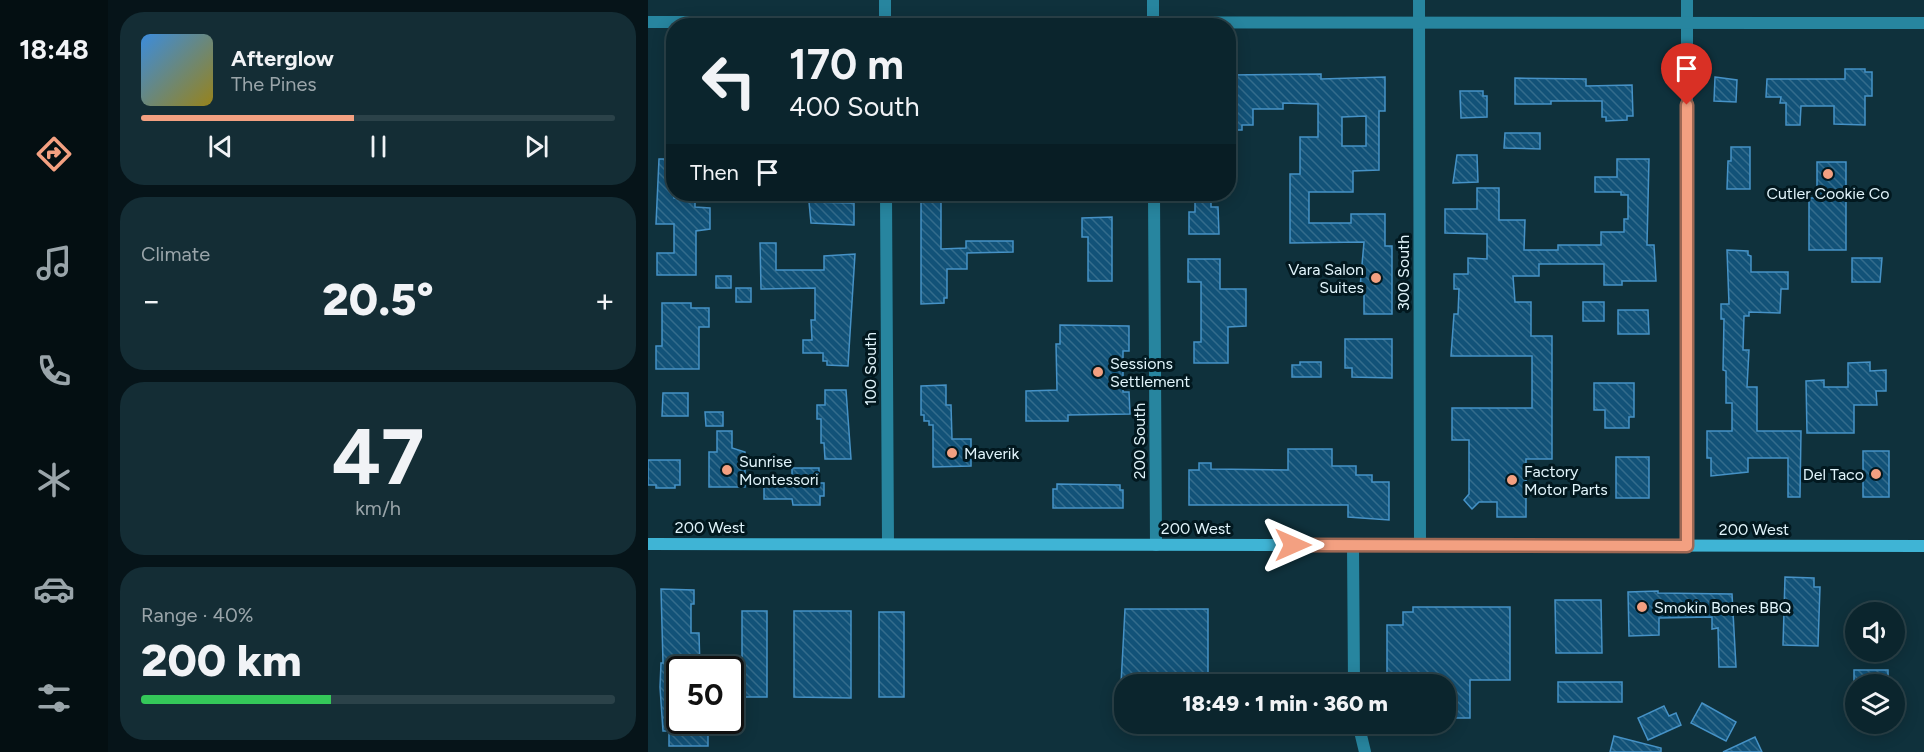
<!DOCTYPE html>
<html lang="en">
<head>
<meta charset="utf-8">
<style>
	body { margin:0; font-family:Figtree,sans-serif; background:#142d35; color:#f1f3f6; height:100vh; display:flex; flex-direction:column; font-size:22px; white-space:nowrap }
	* { box-sizing:border-box; margin:0 }
	p { font-size:20px; color:#9aa5aa }
	.icon { flex:none; width:33px; height:33px; fill:none; stroke:currentColor; stroke-width:2; stroke-linecap:round; stroke-linejoin:round }
	.map { position:relative; flex:1; overflow:hidden }
	.sheet { display:flex; flex-direction:column; gap:12px; padding:12px; background:#061419; width:540px }
	.sheet>* { flex:none }
	.top-card { position:absolute; left:18px; top:18px; width:570px; height:183px; border-radius:24px; box-shadow:0 3px 15px #0003,0 0 0 2px #2b4249; background:#0b252d; color:#f1f3f6; overflow:hidden }
	.buttons { position:absolute; left:1197px; top:602px; display:grid; gap:12px }
	.buttons a { display:grid; place-items:center; width:60px; height:60px; border-radius:50%; background:#0b252d; box-shadow:0 3px 15px #0003,0 0 0 2px #2b4249; font-size:30px }
	.speed { position:absolute; left:18px; top:656px; display:flex; gap:12px; font-size:30px; font-weight:700; text-align:center }
	.speed>* { display:grid; place-content:center; width:78px; height:78px; border-radius:50%; background:#0b252d; box-shadow:0 3px 15px #0003,0 0 0 2px #2b4249; line-height:1 }
	.speed .limit { border:3px solid #111; border-radius:9px; background:#fff; color:#111 }
	.pin { position:absolute; display:grid; place-items:center; width:51px; height:51px; color:#fff; margin:-62px -26px; border-radius:50% 50% 50% 0; rotate:-45deg; box-shadow:0 0 6px #0007 }
	.pin .icon { rotate:45deg }
	.me { position:absolute; width:66px; margin:-33px; rotate:90deg; stroke-linejoin:round; filter:drop-shadow(0 0 4px #0008) }
	.turn { display:flex; align-items:center; gap:21px; height:126px; padding:0 24px; font-size:27px }
	.turn .icon { width:78px; height:78px; stroke-width:2.5 }
	.turn b { display:block; font-size:42px; line-height:51px }
	.then { display:flex; align-items:center; height:57px; padding:0 24px; background:#0003; gap:12px; font-size:22px }
	.big { font-size:45px; font-weight:800; line-height:1.1 }
	.sheet .widget { flex:1; display:flex; flex-direction:column; justify-content:center; gap:9px; min-width:0; padding:0 21px; border-radius:24px; background:#142d35 }
	.sheet .dial { align-items:center; gap:0 }
	.dial b { font-size:78px; line-height:1 }
	.song { display:flex; align-items:center; gap:18px }
	.cover { width:72px; height:72px; border-radius:9px; background:linear-gradient(135deg,hsl(210 70% 55%),hsl(50 70% 35%)) }
	.played { height:6px; border-radius:3px; background:linear-gradient(90deg,#f3a081 45%,#2b4249 45%) }
	.keys { display:flex; justify-content:space-around; direction:ltr }
	.heat { display:flex; justify-content:space-between; align-items:center; font-size:33px; direction:ltr }
	.charge { height:9px; border-radius:4px; background:linear-gradient(90deg,#34c759 40%,#2b4249 0) }
	.trip { position:absolute; left:466px; top:674px; width:342px; height:60px; border-radius:24px; background:#0b252d; box-shadow:0 3px 15px #0003,0 0 0 2px #2b4249; font-weight:800; line-height:60px; text-align:center }
	main { display:flex; flex:1; min-height:0 }
	.tabs { display:flex; flex-direction:column; width:108px; justify-content:space-around; align-items:center; background:#040f12; color:#9aa5aa }
	.tabs .icon { width:42px; height:42px }
	.tabs .selected { color:#f3a081 }
	.tabs b { font-size:27px; color:#f1f3f6 }
	.map>svg:first-child { display:block }
	.building { fill:url(#building-back-hatch); stroke:#4692c6; stroke-width:1.5; fill-rule:evenodd }
	.lines { fill:none; stroke-linecap:round; stroke-linejoin:round }
	.minor { stroke:#27859f; stroke-width:12 }
	.tertiary { stroke:#27859f; stroke-width:12 }
	.secondary { stroke:#3fb4d5; stroke-width:12 }
	.route-casing { stroke:#9e6854; stroke-width:15 }
	.route { stroke:#f3a081; stroke-width:10 }
	.poi-dot { fill:#f3a081; stroke:#02181f; stroke-width:2 }
	.labels { text-anchor:middle; dominant-baseline:central; stroke-width:6; stroke-linejoin:round; paint-order:stroke }
	.poi-label { font-size:16px; fill:#e1f4fb; stroke:#02181f; text-anchor:start }
	.street-label { font-size:16px; fill:#e1f4fb; stroke:#02181f }
</style>
</head>
<body>
<main>
<nav class="tabs">
<b>18:48</b>
<svg class="icon selected" aria-label="directions" viewBox="0 0 24 24"><path d="M12 3l9 9-9 9-9-9zM9 14v-3h6M13 9l2 2-2 2"/></svg>
<svg class="icon" aria-label="music" viewBox="0 0 24 24"><path d="M9 18V5l10-2v13"/><circle cx="6" cy="18" r="3"/><circle cx="16" cy="16" r="3"/></svg>
<svg class="icon" aria-label="phone" viewBox="0 0 24 24"><path d="M5 4h4l2 5-3 2q2 4 5 5l2-3 5 2v4C11 20 4 13 5 4z"/></svg>
<svg class="icon" aria-label="climate" viewBox="0 0 24 24"><path d="M12 3v18M4 7l16 10M4 17L20 7"/></svg>
<svg class="icon" aria-label="car" viewBox="0 0 24 24"><path d="M5 17H2v-5l4-1 3-4h7l3 4 3 1v5h-3M9 17h6M6 11h13"/><circle cx="7" cy="17" r="2"/><circle cx="17" cy="17" r="2"/></svg>
<svg class="icon" aria-label="filters" viewBox="0 0 24 24"><path d="M4 7h16M4 17h16"/><circle cx="9" cy="7" r="2"/><circle cx="15" cy="17" r="2"/></svg>
</nav>
<section class="sheet">
<div class="widget">
<div class="song"><i class="cover"></i><div><b>Afterglow</b><p>The Pines</p></div></div>
<div class="played"></div>
<div class="keys"><svg class="icon" aria-label="previous" viewBox="0 0 24 24"><path d="M18 5L8 12l10 7zM5 5v14"/></svg><svg class="icon" aria-label="pause" viewBox="0 0 24 24"><path d="M8 5v14M16 5v14"/></svg><svg class="icon" aria-label="next" viewBox="0 0 24 24"><path d="M6 5l10 7-10 7zM19 5v14"/></svg></div>
</div>
<div class="widget"><p>Climate</p>
<div class="heat"><a>−</a><b class="big">20.5°</b><a>+</a></div>
</div>
<div class="widget dial"><b>47</b><p>km/h</p></div>
<div class="widget"><p>Range · 40%</p><b class="big">200 km</b><div class="charge"></div></div>
</section>
<div class="map">
<svg width="1276" height="752" viewBox="0 0 1276 752">
	<defs>
		<pattern id="building-back-hatch" width="6" height="6" patternUnits="userSpaceOnUse" patternTransform="scale(1.5)"><rect width="6" height="6" fill="#125278"/><path d="M-1 5l2 2M0 0l6 6M5-1l2 2" fill="none" stroke="#346c8c"/></pattern>
	</defs>
	<rect width="100%" height="100%" fill="#0f313c"/>
	<g class="building">
		<path d="M1197,69H1217V72H1224V96H1217V125L1186,124V106H1153L1152,125H1138V103H1132L1133,97H1118L1119,79H1197Z"/>
		<path d="M673,74V79L737,77V111H731V170L705,171V192H661V223H703V214H737V246H744V314H716V287H712L716,242L642,243V174H652V137H670V104L635,103V109H605V125H594V130H580V75ZM718,116V146H694V117Z"/>
		<path d="M1067,77L1089,80L1088,102L1066,101Z"/>
		<path d="M867,78L938,79V86L984,85L985,116H979V120L958,121V117H954V101H903V104H867Z"/>
		<path d="M812,91H835V96H839V117L813,118Z"/>
		<path d="M857,133H892V149L856,148Z"/>
		<path d="M1083,147H1102V189H1079L1080,161H1083Z"/>
		<path d="M809,155H829L830,182L805,183Z"/>
		<path d="M11,159H26V198L47,199V207L62,208V229L48,231V275H9V253H26V224H8Z"/>
		<path d="M969,159H1001L999,245H1006L1008,281H974V285H956V264H891V276H865L867,302H883V336H904V459H878V517H849V502H831L824,509L816,500L821,494V440H804V408H884V356H803L806,314H810L811,289H806V274H820V258L839,259V234L797,233V209H829V188H851V220H877L876,250H910V245H953V232H976V219H980V195H973V192H947V177H969Z"/>
		<path d="M1169,162H1198V250H1161V198H1167V194H1169Z"/>
		<path d="M273,194H293V249L318,248V241H365V252L319,253V269H299V298H296V303L273,304Z"/>
		<path d="M547,198H563V207H570L571,234H541V212H547Z"/>
		<path d="M161,202L206,203V225L163,223Z"/>
		<path d="M464,217V281H440V237H434V218Z"/>
		<path d="M112,243H128V270H176V256L207,254L200,366L179,365V361H175V353H155V340H164L163,320H167V288L113,289Z"/>
		<path d="M1079,250L1100,251V255L1103,256V272H1140V289H1133L1132,313L1101,312V316H1096L1095,350H1101L1099,387H1109V431H1153L1152,497H1140V458H1100V472L1063,476V458H1059V431H1084V403H1078V371L1075,370L1076,319H1073V304H1081Z"/>
		<path d="M1204,258H1234L1232,282H1204Z"/>
		<path d="M540,259H572V289H598V326L580,327V363H546V342H553V282H540Z"/>
		<rect x="68" y="276" width="15" height="12"/>
		<rect x="88" y="288" width="15" height="14"/>
		<rect x="935" y="302" width="21" height="19"/>
		<path d="M14,303H43V308H61V327H51V369H8V346H14Z"/>
		<path d="M970,310H1000L1001,334H970Z"/>
		<path d="M412,325L481,326V351H475V392H481L482,414L420,415V421H378V391L409,390L408,344H412Z"/>
		<path d="M697,339H744V378L704,377V368H697Z"/>
		<path d="M652,362H673V377H644V365H652Z"/>
		<path d="M1222,362V371L1238,370V391H1228L1229,405H1206V433H1159L1158,381L1176,380V387H1200V363Z"/>
		<path d="M946,383H986V417H981V428H957V410H946Z"/>
		<path d="M298,385V405H303L304,439H323V466L285,467V425H281V421H276V415H273V386Z"/>
		<path d="M177,390H198L203,459H177L176,443H173V419H169V405H177Z"/>
		<path d="M15,393H40V416H14Z"/>
		<path d="M57,412H75V426H58Z"/>
		<path d="M69,431H84V448L97,452V487H61V452H69Z"/>
		<path d="M640,449H684V466H708V475H724V482H741V520L700,517V505H541V470H551V463H563V469L640,470Z"/>
		<rect x="1215" y="451" width="26" height="46"/>
		<rect x="968" y="457" width="33" height="41"/>
		<path d="M0,460H32V485H27V488H8V485H0Z"/>
		<path d="M144,468H171V483H176V496H172V505H145L144,499H116V481L144,480Z"/>
		<path d="M409,484L472,485V490H475V508H405V489H409Z"/>
		<path d="M1137,577L1166,578V587H1172L1170,646L1135,645Z"/>
		<path d="M13,589L46,590V604H43V633H51L52,669H32V720L38,721V730H60V746H21V731H15L12,687L13,663H15Z"/>
		<path d="M1010,591V593L1084,594L1088,667H1071L1070,628L1064,629V617L1011,618V635L981,636L980,592Z"/>
		<path d="M907,600H953L954,653H908Z"/>
		<path d="M765,607H862V680H822V718H798V684H739V625H755V612H765Z"/>
		<path d="M477,609H560V684H473Z"/>
		<path d="M94,611H119V697H94V677H82V660H94Z"/>
		<path d="M146,611H203V698L146,697Z"/>
		<rect x="231" y="612" width="25" height="85"/>
		<rect x="1206" y="670" width="34" height="14"/>
		<rect x="910" y="682" width="64" height="20"/>
		<path d="M1054,703L1088,722L1078,741L1043,723Z"/>
		<path d="M1016,706L1021,716L1028,713L1033,725L1000,740L990,718Z"/>
		<path d="M966,736L1013,748V752H962Z"/>
		<path d="M1107,737L1114,752H1075Z"/>
	</g>
	<g class="lines">
		<g class="minor">
			<path d="M237,0V26"/>
			<path d="M505,0V26"/>
			<path d="M771,0L772,545"/>
			<path d="M1039,0V546"/>
			<path d="M238,194L240,544"/>
			<path d="M506,194L508,545"/>
			<path d="M705,545L706,684"/>
			<path d="M710,723L717,752"/>
		</g>
		<path class="tertiary" d="M0,22L1276,23"/>
		<path class="secondary" d="M0,544L1276,546"/>
	</g>
	<g class="lines">
		<g class="route-casing">
			<path id="route" d="M645,545L1039,546V105"/>
		</g>
		<use href="#route" class="route"/>
	</g>
	<g class="poi-dot">
		<circle cx="1180" cy="174" r="6"/>
		<circle cx="728" cy="278" r="6"/>
		<circle cx="450" cy="372" r="6"/>
		<circle cx="304" cy="453" r="6"/>
		<circle cx="79" cy="470" r="6"/>
		<circle cx="1228" cy="474" r="6"/>
		<circle cx="864" cy="480" r="6"/>
		<circle cx="994" cy="607" r="6"/>
	</g>
	<g class="labels">
		<g class="poi-label">
			<text x="1180" y="193" text-anchor="middle">Cutler Cookie Co</text>
			<text x="716" y="269" text-anchor="end">Vara Salon<tspan x="716" dy="18">Suites</tspan></text>
			<text x="462" y="363">Sessions<tspan x="462" dy="18">Settlement</tspan></text>
			<text x="316" y="453">Maverik</text>
			<text x="91" y="461">Sunrise<tspan x="91" dy="18">Montessori</tspan></text>
			<text x="876" y="471">Factory<tspan x="876" dy="18">Motor Parts</tspan></text>
			<text x="1216" y="474" text-anchor="end">Del Taco</text>
			<text x="1006" y="607">Smokin Bones BBQ</text>
		</g>
		<g class="street-label">
			<text transform="translate(755 273) rotate(-90)">300 South</text>
			<text transform="translate(222 369) rotate(-90)">100 South</text>
			<text transform="translate(491 441) rotate(-90)">200 South</text>
			<text x="62" y="527">200 West</text>
			<text x="548" y="528">200 West</text>
			<text x="1106" y="529">200 West</text>
		</g>
	</g>
</svg>
<div class="buttons">
<a><svg class="icon" aria-label="sound" viewBox="0 0 24 24"><path d="M4 9h4l5-4v14l-5-4H4zM17 9q2 3 0 6"/></svg></a>
<a><svg class="icon" aria-label="layers" viewBox="0 0 24 24"><path d="M12 4l9 5-9 5-9-5zM3 14l9 5 9-5"/></svg></a>
</div>
<div class="speed"><div class="limit">50</div></div>
<div class="pin" style="left:1039px;top:105px;background:#d93025"><svg class="icon" aria-label="arrive" viewBox="0 0 24 24"><path d="M6 21V4h12l-3 4 3 4H6"/></svg></div>
<svg class="me" style="left:645px;top:545px" viewBox="-20 -20 40 40"><path d="M0-17L14 15 0 8-14 15z" fill="#f3a081" stroke="#fff" stroke-width="4"/></svg>
<div class="trip">18:49 · 1 min · 360 m</div>
<div class="top-card">
<div class="turn"><svg class="icon" aria-label="left" viewBox="0 0 24 24"><path d="M17 20v-9H6M10 6l-5 5 5 5"/></svg><div><b>170 m</b>400 South</div></div>
<div class="then">Then<svg class="icon" aria-label="arrive" viewBox="0 0 24 24"><path d="M6 21V4h12l-3 4 3 4H6"/></svg></div>
</div>
</div>
</main>
</body>
</html>
